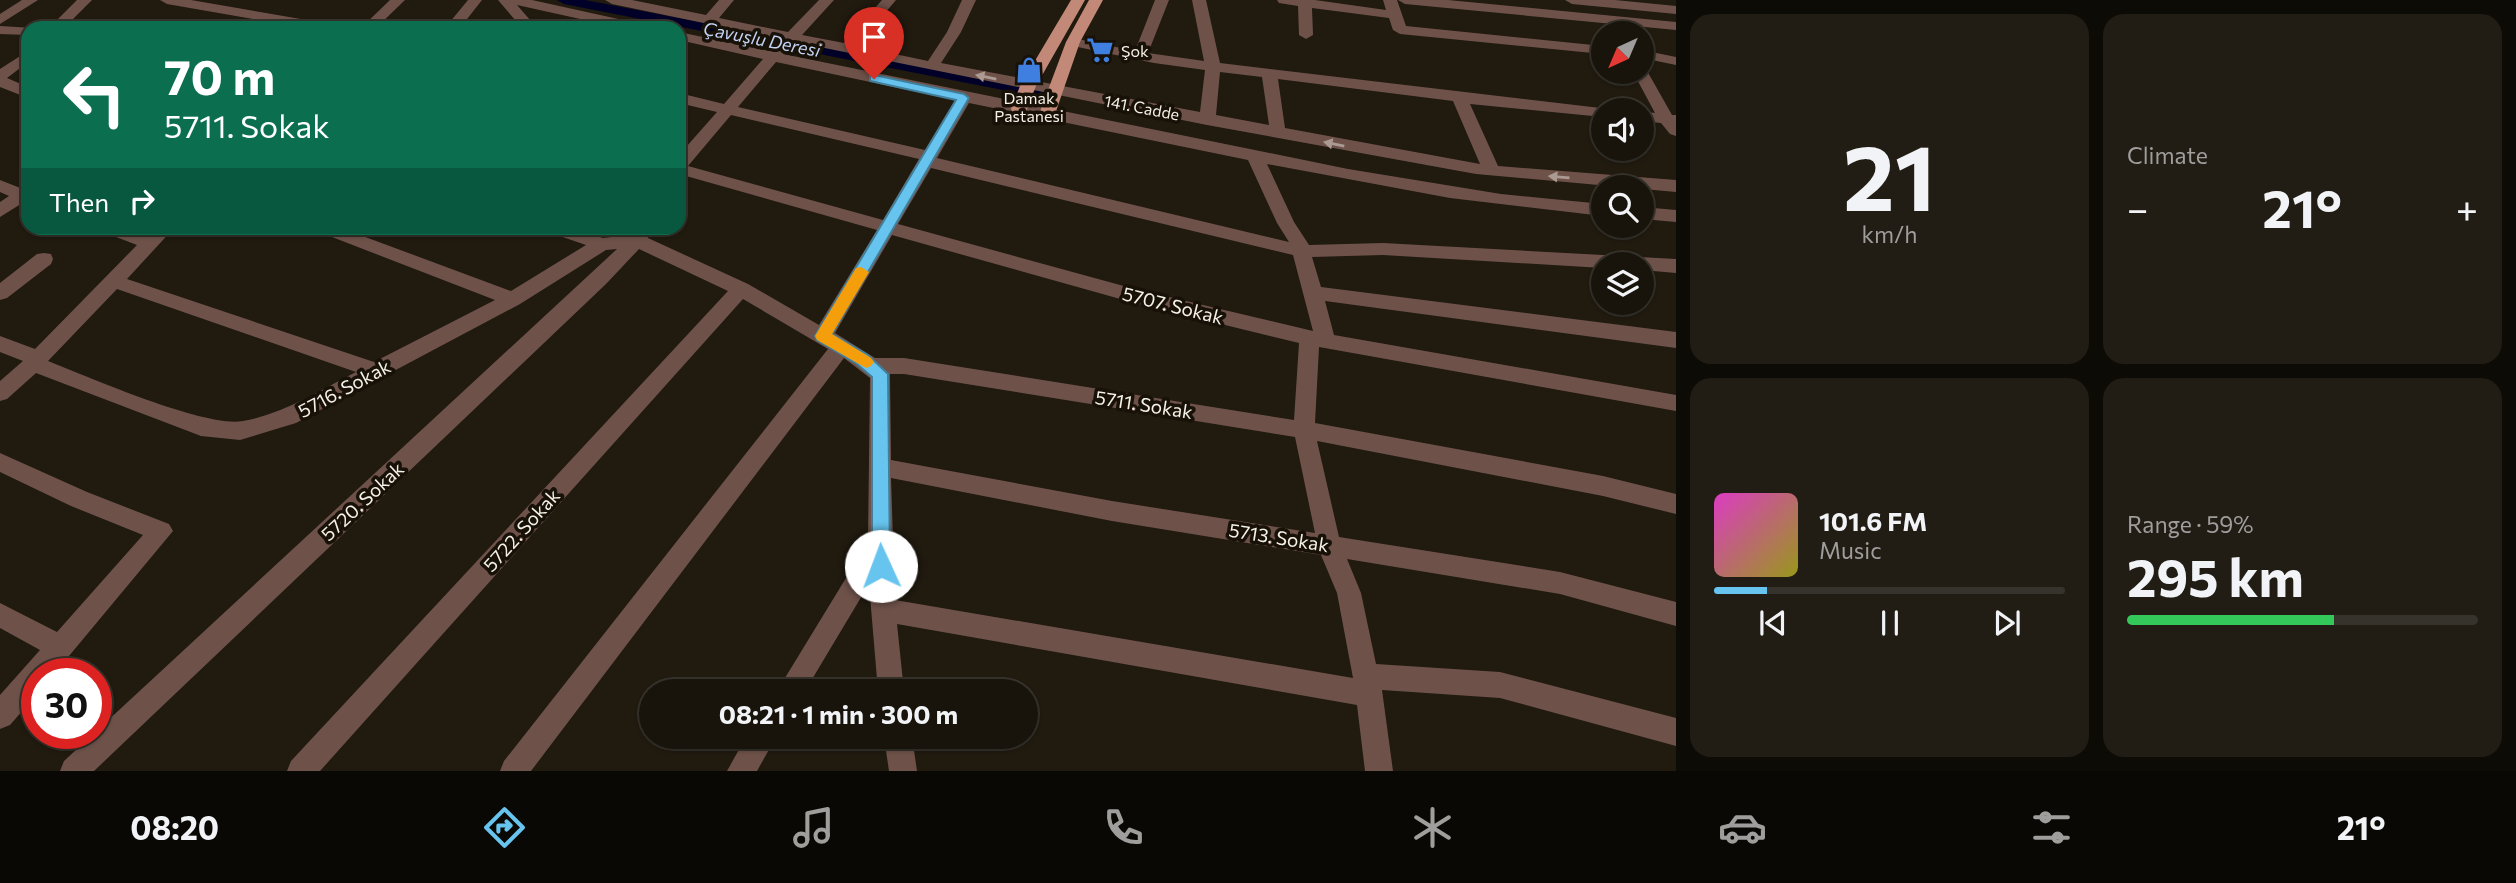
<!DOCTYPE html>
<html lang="en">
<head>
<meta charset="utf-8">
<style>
	body { margin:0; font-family:Commissioner,sans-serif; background:#211d14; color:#f1f3f6; height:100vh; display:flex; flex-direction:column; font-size:26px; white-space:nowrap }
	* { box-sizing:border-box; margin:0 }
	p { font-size:23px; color:#9f9e9d }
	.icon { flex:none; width:38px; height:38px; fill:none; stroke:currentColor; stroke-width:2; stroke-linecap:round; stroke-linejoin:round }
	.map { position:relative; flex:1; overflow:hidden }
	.sheet { display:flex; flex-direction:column; gap:14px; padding:14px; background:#0d0b06; width:840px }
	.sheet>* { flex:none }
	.top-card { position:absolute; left:21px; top:21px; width:665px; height:214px; border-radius:21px; box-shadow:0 2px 5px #0004,0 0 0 2px #36332c; background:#0b6e4f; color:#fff; overflow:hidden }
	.needle { width:46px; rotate:224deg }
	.tools { position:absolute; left:1591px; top:21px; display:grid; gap:14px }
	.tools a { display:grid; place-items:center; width:63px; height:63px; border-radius:50%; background:#18140b; box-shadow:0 2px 5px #0004,0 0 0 2px #36332c; font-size:35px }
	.speed { position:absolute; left:21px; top:658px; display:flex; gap:14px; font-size:35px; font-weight:700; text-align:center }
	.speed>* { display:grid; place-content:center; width:91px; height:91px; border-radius:50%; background:#18140b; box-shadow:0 2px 5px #0004,0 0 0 2px #36332c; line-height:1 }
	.speed .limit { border:10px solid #d22; background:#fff; color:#111 }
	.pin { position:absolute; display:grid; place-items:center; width:60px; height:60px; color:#fff; margin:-72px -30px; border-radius:50% 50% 50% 0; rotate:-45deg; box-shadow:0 0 7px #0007 }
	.pin .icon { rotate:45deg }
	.me { position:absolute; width:77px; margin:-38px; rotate:358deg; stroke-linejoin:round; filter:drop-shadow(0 0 5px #0008) }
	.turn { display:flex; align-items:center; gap:24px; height:147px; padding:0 28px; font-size:32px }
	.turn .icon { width:91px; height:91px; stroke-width:2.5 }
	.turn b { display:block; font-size:49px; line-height:60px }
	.then { display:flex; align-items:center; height:66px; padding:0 28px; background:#0003; gap:14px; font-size:26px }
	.big { font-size:52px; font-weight:700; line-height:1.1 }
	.sheet .widget { flex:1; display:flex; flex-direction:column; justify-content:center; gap:10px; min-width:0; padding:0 24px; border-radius:21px; background:#211d14 }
	.sheet .dial { align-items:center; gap:0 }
	.dial b { font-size:91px; line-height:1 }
	.song { display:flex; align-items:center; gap:21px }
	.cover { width:84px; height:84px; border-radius:10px; background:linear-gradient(135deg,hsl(310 70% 55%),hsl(60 70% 35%)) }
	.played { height:7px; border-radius:4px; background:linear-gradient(90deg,#66c4ef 15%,#36332c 15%) }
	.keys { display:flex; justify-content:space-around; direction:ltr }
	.heat { display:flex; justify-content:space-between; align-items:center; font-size:38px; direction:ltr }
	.charge { height:10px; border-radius:5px; background:linear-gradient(90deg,#34c759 59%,#36332c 0) }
	.sheet .tiles { flex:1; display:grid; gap:14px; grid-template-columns:repeat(2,1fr) }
	.trip { position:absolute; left:639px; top:679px; width:399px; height:70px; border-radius:35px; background:#18140b; box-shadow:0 2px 5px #0004,0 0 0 2px #36332c; font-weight:700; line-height:70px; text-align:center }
	.dock { display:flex; height:112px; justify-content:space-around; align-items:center; background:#0a0804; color:#9f9e9d }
	.dock .icon { width:49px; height:49px }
	.dock .current { color:#66c4ef }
	.dock b { font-size:32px; color:#f1f3f6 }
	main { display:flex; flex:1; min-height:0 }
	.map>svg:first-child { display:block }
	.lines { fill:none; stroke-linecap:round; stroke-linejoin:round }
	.canal { fill:#000028; fill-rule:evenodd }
	.minor { fill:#6e524a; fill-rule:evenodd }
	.major { fill:#c38978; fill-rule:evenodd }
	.oneway { fill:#ab9a92 }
	.route { fill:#66c4ef; stroke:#427f9b; stroke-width:2 }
	.slow { fill:#f59e0b }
	.labels { text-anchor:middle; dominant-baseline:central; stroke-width:7; stroke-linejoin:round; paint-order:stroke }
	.far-poi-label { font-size:16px; fill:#f5f1e9; stroke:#171107; text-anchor:start }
	.far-street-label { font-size:16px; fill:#f5f1e9; stroke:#171107 }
	.far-water-label { font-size:18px; font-style:italic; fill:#c3d3f3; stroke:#171107 }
	.street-label { font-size:19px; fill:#f5f1e9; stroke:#171107 }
</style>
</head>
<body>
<main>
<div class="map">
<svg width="1676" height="771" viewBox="0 0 1676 771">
	<rect width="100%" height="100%" fill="#201a0f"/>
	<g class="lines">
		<path class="canal" d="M557,0H585L1043,88L1051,93L1043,98L564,4Z"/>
		<g class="minor">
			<path d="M22,0H38L0,24V14Z"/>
			<path d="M77,0H92L64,28H49Z"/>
			<path d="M160,0H191L330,24L337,28H305L167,4Z"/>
			<path d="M390,0H405L376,28H361Z"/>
			<path d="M468,0H482L460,28H445Z"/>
			<path d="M498,0H532L641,24L648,28H621L517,5L537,28H522Z"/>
			<path d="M605,0H632L706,15L719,0H734L719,18L788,32L819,0H834L802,35L844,43L882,0H896L857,46L928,61L947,32L962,0H976L961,32L941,63L1200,112L1205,70L1154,63L1073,46L1066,42L1073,38L1135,51L1155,0H1169L1148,53L1204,61L1192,0H1206L1220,63L1609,109L1603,110V117L1470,104L1498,166L1676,180V192L1476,174L1207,125L795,42L783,54L1348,169L1501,194L1603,204V216L1450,198L1267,164L1294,222L1309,245L1383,243L1676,259V273L1642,270V264H1603V268L1383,255L1312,257L1321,287L1676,332V348L1325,301L1334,335L1676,395V411L1319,347L1315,423L1603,476L1676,494V514L1603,496L1317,441L1339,537L1560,572L1676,602V626L1560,594L1347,559L1361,593L1376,664L1500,672L1676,718V746L1500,698L1382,690L1393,771H1365L1357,705L897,624L904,691H878L869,584L805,691H777L868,542L870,378L844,358L531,771H500L504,761L828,349L743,299L320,771H287L291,761L728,291L639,249L606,284L94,771H60L64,761L617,249L606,250L520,304L296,423L240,440L201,436L36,373L7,399L0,401V381L23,361L0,352V336L35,349L137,245L103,232L100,228H126L147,235L155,228H174L127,279L374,362L495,300L319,232L316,228H341L511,291L586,245L548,232L545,228H572L603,238L630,235L640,230L646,232L648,238L748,284L819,325L877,230L679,174V155L717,112L679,103V93L724,104L763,59L679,40V32L769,51L781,39L612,4ZM776,62L955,100L925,150L738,107ZM1220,72L1262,77L1269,125L1216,115ZM1278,79L1453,101L1480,164L1285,128ZM969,103L1248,160L1277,223L1289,242L937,158ZM731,115L919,159L883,220L688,166ZM931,168L1293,255L1313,331L1131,288L898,224ZM892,235L1131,302L1299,343L1294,420L904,358H875L835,333ZM117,289L356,372C319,391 283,414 243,421C205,428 89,377 48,361ZM890,374H904L1295,437L1315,533L1112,501L891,460ZM891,478L1112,521L1321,555L1337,593L1353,678L895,600Z"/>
			<path d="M1277,0H1315L1386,10L1383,0H1397L1406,26L1603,46V54L1400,34L1393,30L1389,18L1312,8L1313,35L1306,39L1299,35L1298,6L1279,3Z"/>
			<path d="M1398,0H1448L1676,22V30L1405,4Z"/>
			<path d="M1565,0H1615L1676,6V14L1572,4Z"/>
			<path d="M0,26L33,28H28V35L0,34Z"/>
			<path d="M1642,50L1676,57V65L1642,58Z"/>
			<path d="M28,51V62L7,78L28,87V98L0,87V69Z"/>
			<path d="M1642,68L1646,69L1672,115H1676V136L1670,134L1661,123L1642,121V111L1655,113L1633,72H1642Z"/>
			<path d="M0,180L28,191V203L24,202L0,217V202L9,196L0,192Z"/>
			<path d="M1642,207L1676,210V222L1642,219Z"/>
			<path d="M44,253L51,254L53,259L51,264L7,298L0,300V283L37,254Z"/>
			<path d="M0,453L87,492L169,524L173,531L54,674H37V694L10,725L0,729V695L40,650L0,628V603L57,632L143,535L71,506L0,472Z"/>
			<path d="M746,737H776L757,771H727Z"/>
			<path d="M884,737H912L917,771H889Z"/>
		</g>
		<g class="major">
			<path d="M1071,0H1085L1036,86L1027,109L1025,112H1013L1011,109L1020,86Z"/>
			<path d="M1089,0H1103L1080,42L1055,114L1047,119L1041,117L1039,114L1066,42Z"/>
		</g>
	</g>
	<defs><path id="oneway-solid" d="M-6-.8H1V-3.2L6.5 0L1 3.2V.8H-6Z" transform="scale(1.75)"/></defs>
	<g class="oneway">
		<use href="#oneway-solid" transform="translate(986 77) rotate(-169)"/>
		<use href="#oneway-solid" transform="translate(1334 144) rotate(-169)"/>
		<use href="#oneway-solid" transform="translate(1559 177) rotate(-175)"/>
	</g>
	<path class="route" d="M874,75L964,94L969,98L832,334L868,355L888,374L890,566L888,572L881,574L875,572L872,566V377L857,364L817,340L815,336L956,100L870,81V76Z"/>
	<path class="slow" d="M861,267L869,272L832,334L871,358L874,362L871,366L866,368L817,340L815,336L856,268Z"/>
	<defs>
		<g id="supermarket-bare" transform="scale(2.1)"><path d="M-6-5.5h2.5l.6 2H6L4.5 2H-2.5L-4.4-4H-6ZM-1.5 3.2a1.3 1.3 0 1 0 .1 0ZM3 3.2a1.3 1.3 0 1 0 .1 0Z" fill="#3f7fe0" stroke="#171107" stroke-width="2.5" paint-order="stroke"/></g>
		<g id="shop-bare" transform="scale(2.1)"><path d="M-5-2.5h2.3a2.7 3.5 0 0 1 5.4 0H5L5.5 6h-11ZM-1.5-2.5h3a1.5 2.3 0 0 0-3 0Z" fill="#3f7fe0" stroke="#171107" stroke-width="2.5" paint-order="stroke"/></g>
	</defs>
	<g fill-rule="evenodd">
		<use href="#supermarket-bare" x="1100" y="50"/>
		<use href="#shop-bare" x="1029" y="70"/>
	</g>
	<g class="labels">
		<g class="far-poi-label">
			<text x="1121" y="50">Şok</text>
			<text x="1029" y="97" text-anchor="middle">Damak<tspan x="1029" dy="18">Pastanesi</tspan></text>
		</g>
		<g class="far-street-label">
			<text transform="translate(1142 107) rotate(11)">141. Cadde</text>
		</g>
		<g class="far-water-label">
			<text transform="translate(762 39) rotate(11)">Çavuşlu Deresi</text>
		</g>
		<g class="street-label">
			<text transform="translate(1173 305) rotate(14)">5707. Sokak</text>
			<text transform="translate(344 388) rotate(-28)">5716. Sokak</text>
			<text transform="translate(1144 404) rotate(9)">5711. Sokak</text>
			<text transform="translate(362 501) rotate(-43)">5720. Sokak</text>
			<text transform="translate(521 530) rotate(-48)">5722. Sokak</text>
			<text transform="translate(1279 537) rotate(9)">5713. Sokak</text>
		</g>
	</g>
</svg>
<div class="tools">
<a><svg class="needle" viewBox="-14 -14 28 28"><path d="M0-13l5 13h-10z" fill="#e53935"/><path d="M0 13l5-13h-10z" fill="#9f9e9d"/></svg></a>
<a><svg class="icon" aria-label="sound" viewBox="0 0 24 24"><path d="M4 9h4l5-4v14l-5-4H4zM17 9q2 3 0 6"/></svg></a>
<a><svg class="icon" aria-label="search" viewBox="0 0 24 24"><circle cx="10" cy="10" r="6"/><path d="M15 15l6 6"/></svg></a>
<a><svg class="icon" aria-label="layers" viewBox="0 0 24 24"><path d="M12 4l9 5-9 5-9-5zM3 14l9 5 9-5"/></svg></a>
</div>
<div class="speed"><div class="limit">30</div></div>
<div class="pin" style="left:874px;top:79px;background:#d93025"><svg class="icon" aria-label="arrive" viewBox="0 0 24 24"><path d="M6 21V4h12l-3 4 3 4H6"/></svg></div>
<svg class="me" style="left:881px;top:566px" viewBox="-20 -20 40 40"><circle r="19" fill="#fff"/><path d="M0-13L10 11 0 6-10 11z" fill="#66c4ef"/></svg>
<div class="trip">08:21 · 1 min · 300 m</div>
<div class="top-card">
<div class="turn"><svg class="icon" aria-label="left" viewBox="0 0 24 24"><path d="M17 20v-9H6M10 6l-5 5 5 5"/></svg><div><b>70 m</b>5711. Sokak</div></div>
<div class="then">Then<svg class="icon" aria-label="right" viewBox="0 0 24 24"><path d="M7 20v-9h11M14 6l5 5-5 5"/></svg></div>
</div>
</div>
<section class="sheet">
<div class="tiles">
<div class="widget dial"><b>21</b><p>km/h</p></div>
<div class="widget"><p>Climate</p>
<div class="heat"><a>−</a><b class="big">21°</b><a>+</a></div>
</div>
<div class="widget">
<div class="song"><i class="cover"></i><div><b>101.6 FM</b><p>Music</p></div></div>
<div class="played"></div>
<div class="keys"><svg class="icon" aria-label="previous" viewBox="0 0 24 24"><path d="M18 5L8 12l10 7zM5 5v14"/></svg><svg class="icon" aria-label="pause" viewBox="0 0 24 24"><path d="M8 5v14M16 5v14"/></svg><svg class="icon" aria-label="next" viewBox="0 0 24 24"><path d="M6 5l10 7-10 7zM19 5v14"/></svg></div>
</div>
<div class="widget"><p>Range · 59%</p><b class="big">295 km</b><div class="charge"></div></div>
</div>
</section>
</main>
<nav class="dock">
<b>08:20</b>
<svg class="icon current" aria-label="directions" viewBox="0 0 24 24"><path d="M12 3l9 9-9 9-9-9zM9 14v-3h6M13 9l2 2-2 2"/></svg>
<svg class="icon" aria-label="music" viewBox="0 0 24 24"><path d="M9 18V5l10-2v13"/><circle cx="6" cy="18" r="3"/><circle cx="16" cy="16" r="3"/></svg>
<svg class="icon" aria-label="phone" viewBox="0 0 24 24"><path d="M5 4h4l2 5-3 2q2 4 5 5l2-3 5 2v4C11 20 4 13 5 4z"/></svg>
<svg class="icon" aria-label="climate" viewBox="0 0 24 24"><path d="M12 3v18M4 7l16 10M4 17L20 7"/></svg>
<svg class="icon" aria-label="car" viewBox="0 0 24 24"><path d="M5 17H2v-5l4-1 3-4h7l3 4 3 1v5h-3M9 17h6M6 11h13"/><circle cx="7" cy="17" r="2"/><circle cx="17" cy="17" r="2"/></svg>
<svg class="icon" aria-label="filters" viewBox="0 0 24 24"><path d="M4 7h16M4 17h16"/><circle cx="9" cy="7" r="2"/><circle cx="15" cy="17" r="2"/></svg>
<b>21°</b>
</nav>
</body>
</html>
